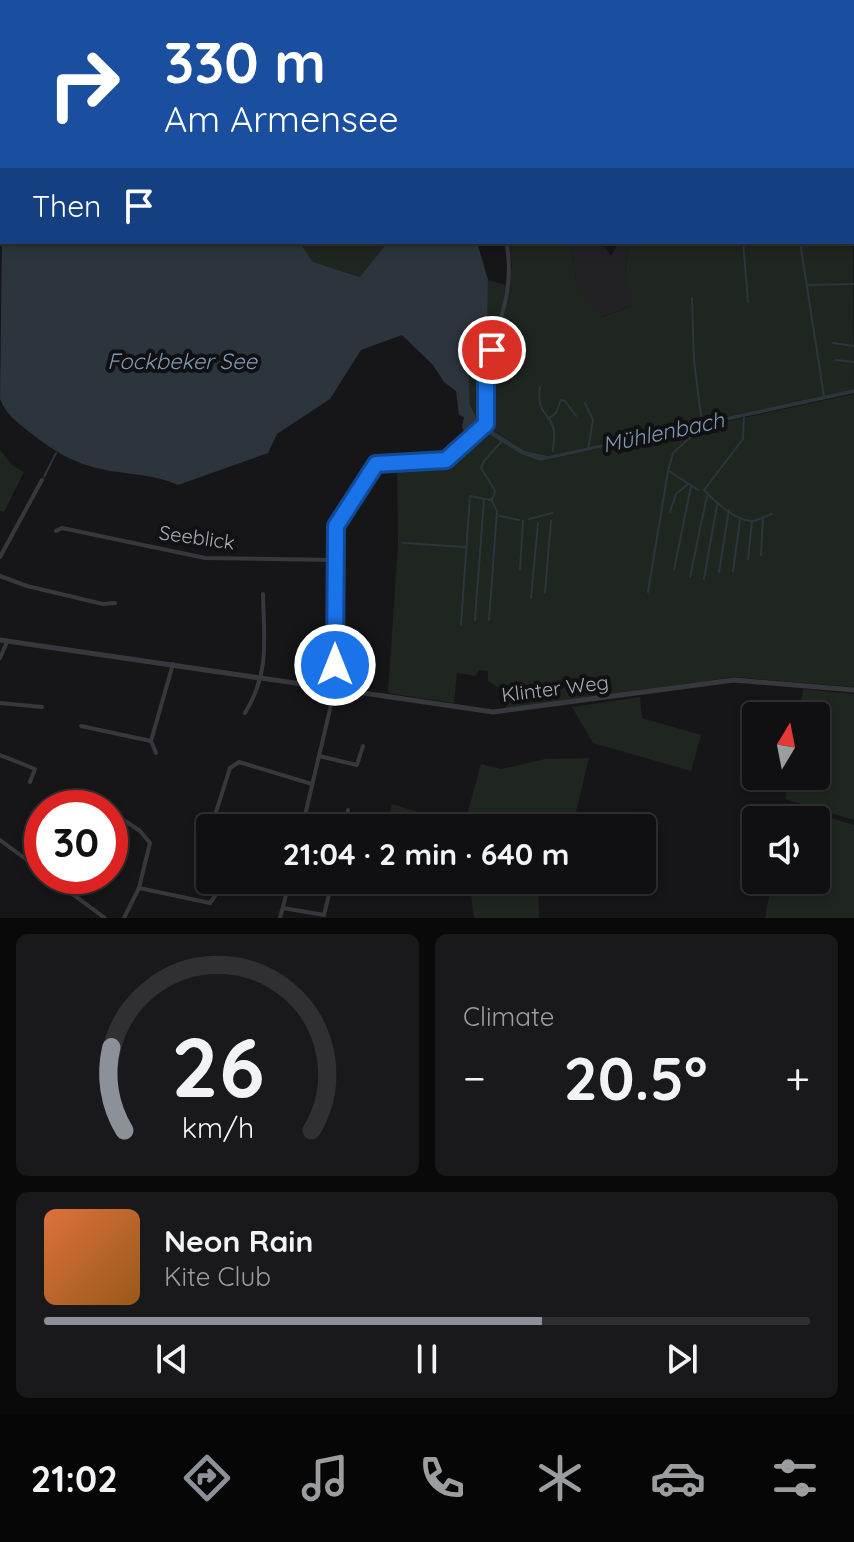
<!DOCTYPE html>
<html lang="en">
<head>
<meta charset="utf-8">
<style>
	body { margin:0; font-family:Quicksand,sans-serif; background:#19191b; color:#f1f3f6; height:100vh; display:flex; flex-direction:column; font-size:30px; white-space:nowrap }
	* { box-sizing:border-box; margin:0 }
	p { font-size:26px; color:#9c9d9f }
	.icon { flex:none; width:44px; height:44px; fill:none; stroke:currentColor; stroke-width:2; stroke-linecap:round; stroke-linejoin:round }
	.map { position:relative; height:918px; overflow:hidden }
	.panel { display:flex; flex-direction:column; gap:16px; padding:16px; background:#09090a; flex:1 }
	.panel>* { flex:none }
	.guide { position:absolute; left:0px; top:0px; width:854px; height:244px; box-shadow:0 4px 12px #0003,0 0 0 2px #303032; background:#1a4fa0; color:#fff; overflow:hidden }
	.needle { width:52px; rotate:10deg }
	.tools { position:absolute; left:742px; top:702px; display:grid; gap:16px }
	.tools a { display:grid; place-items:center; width:88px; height:88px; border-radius:8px; background:#101012; box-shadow:0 4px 12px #0003,0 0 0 2px #303032; font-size:40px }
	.speed { position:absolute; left:24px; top:790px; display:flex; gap:16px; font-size:40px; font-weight:700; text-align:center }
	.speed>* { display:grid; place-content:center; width:104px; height:104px; border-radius:50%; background:#101012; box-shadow:0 4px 12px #0003,0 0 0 2px #303032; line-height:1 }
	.speed .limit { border:12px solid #d22; background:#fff; color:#111 }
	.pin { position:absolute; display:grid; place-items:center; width:68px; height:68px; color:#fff; margin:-34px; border:4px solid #fff; border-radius:50%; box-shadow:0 2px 8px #0007 }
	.me { position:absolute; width:88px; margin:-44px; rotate:0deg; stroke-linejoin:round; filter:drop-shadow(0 0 6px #0008) }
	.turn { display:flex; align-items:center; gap:28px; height:168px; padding:0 32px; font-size:36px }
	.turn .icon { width:104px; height:104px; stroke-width:2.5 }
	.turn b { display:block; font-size:56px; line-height:68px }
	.then { display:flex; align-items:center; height:76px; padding:0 32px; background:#0003; gap:16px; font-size:30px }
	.big { font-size:60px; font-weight:700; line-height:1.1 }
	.panel .tile { flex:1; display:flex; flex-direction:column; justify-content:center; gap:12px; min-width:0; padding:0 28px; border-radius:12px; background:#19191b }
	.panel .dial { align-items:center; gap:0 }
	.dial svg { height:208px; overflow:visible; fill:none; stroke:#303032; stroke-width:7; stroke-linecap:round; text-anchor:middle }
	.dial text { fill:#f1f3f6; stroke:none }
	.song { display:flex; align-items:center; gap:24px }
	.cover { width:96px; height:96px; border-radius:12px; background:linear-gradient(135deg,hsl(20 70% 55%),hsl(30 70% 35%)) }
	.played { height:8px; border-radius:4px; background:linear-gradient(90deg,#8c9099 65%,#303032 65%) }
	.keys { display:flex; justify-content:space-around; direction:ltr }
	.heat { display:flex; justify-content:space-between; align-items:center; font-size:44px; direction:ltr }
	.panel .tiles { flex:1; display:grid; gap:16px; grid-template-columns:1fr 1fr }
	.tile:last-child { grid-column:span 2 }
	.trip { position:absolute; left:196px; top:814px; width:460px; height:80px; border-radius:8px; background:#101012; box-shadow:0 4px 12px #0003,0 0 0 2px #303032; font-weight:700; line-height:80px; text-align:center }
	.menu { display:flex; height:128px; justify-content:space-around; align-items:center; background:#060607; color:#9c9d9f }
	.menu .icon { width:56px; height:56px }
	.menu .on { color:#8c9099 }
	.menu b { font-size:36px; color:#f1f3f6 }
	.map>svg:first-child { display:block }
	.built { fill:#222225 }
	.green { fill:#1e261f }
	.water { fill:#2c353c }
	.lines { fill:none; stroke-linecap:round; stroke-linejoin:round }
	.stream { stroke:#2c353c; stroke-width:2 }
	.minor { stroke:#37383d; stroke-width:4 }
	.tertiary { stroke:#37383d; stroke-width:5 }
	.primary { stroke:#53555c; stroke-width:7 }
	.trunk { stroke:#5b5e65; stroke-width:8 }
	.primary-bridge { stroke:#53555c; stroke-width:7 }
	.route-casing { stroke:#114b97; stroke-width:20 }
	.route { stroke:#1a73e8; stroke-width:14 }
	.labels { text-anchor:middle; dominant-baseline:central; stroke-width:8; stroke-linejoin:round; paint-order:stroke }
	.street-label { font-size:20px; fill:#a8adb8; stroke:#111113 }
	.water-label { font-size:22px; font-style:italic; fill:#7f9bb3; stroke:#111113 }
</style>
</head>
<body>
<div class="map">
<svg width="854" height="918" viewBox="0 0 854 918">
	<rect width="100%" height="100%" fill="#161618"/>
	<path class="built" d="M570,242H601L611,256L619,242H629L625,271L634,305L601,317L576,282Z"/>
	<g class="green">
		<path d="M470,0H768L769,2H470Z"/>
		<path d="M852,113L854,389L548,456L525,451L485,426L487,424L488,370L501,331L512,265L507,242H570L576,282L602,317L634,305L624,281L629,242H852Z"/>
		<path d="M299,242H382L386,245L361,277L312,262Z"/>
		<path d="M488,280L506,285L500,321L484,369L485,423L479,424L470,405L468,357L487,338Z"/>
		<path d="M854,394V687L734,677L506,709L503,691L488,681V671L479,670L476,676L457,673L454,703L388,693L398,545L397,463L446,462L482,430L521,454L540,461Z"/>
		<path d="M0,450L12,465L24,472L4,512L0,511Z"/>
		<path d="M803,689L854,694V820L785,799L789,776H816V716H799Z"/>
		<path d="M640,697L642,718L701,735L691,771L593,743L572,707Z"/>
		<path d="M589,758L572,828H386L392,804L464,826L481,764L501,769L545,759Z"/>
		<path d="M784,804L854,825V918H765L772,880H816V820H782Z"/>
		<path d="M424,880H538L539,918H474L471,894Z"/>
	</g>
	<g class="water">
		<path d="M2,239V242H299L313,262L360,277L388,242H477L488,280L487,338L468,357L470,405L479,424L464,431L462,427L464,417L459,415L456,391L444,382L433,365L402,335L361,350L330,399L277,434L268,453L178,485C156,475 135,475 111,471C76,465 56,453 28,431C16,421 6,414 0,399Z"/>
		<path d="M854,389V393L540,461L521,454L482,430L485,426L525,451L548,456Z"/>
	</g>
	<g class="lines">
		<g class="stream">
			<path d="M852,237H854"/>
			<path d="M743,242L748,302"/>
			<path d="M800,242L824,396"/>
			<path d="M801,246L823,242"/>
			<path d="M807,285L854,284"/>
			<path d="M692,298L694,361L702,424"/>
			<path d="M833,343L854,346"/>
			<path d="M836,360L854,362"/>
			<path d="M540,387C536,415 549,410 554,430C555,436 553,445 553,451"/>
			<path d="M585,403L593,420L588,449"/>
			<path d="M744,417L743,439L704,490C714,501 737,522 753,521C759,520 766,516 772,514"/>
			<path d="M548,419L556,413L561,400L565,401L576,416"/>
			<path d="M669,471L698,490"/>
			<path d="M44,477L56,453"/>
			<path d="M670,512L676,494L688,484"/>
			<path d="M500,516L519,520"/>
			<path d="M529,519L552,513"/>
			<path d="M403,543L466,547"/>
			<path d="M761,555L763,517"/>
			<path d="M748,559L752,521"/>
			<path d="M520,569L523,521"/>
			<path d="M674,570L691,486"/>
			<path d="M733,571L740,520"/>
			<path d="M719,572L729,510"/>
			<path d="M690,577L707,496"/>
			<path d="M704,579L717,505"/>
			<path d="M648,592L668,471L673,453L694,434"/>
			<path d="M545,593L551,521"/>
			<path d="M531,598L538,523"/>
			<path d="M475,620L484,499"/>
			<path d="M489,620L497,511L491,499"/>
			<path d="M461,625L470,496L490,500L493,498L495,491L481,468L484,461L501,442"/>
		</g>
		<g class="minor">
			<path d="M148,0L149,2"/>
			<path d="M466,0V2"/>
			<path d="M0,63L2,61"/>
			<path d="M0,71L2,77"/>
			<path d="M0,143L2,139"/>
			<path d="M56,531L62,528L205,558L335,560"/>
			<path d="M0,557L42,480"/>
			<path d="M0,576L27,586L103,604L115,603"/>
			<path d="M0,658L7,642"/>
			<path d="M0,703L42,707"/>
			<path d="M245,713C270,672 264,641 263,594"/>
			<path d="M81,726L151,741L173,664"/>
			<path d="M151,741L156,753"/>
			<path d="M0,755L35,769L30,782"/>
			<path d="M319,756L357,765L363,746"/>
			<path d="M78,808L86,801L104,808"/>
			<path d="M110,811L140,831L150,843L139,888L124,918"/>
			<path d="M305,819L341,828L345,826L348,810"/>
			<path d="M229,828L220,823L216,812L230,768L239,762L312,784"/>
			<path d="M302,828L335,688L336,526L376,464L446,460L486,424C486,406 483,384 487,366C498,323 516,288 506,242"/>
			<path d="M0,840L42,871"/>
			<path d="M48,876L105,918"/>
			<path d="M139,888L210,903L226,880"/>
			<path d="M283,908L324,915L331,886"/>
			<path d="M280,918L290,880"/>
		</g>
		<path class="tertiary" d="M0,640L493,712L734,680L854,690"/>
		<g class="primary">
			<path d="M79,0L91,2"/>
			<path d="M773,0L775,2"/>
			<path d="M832,0V2"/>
			<path d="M243,2L261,0"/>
			<path d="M782,2V0"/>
			<path d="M789,2V0"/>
			<path d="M852,8H854"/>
			<path d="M852,52L854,55"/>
			<path d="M852,66L854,70"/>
		</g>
		<path class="trunk" d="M852,111L854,113"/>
		<path class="primary-bridge" d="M826,0V2"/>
	</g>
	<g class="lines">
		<g class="route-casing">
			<path id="route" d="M335,665L336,526L376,464L446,460L486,424V370L492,350"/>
		</g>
		<use href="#route" class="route"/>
	</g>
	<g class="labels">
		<g class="street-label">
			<text transform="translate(197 537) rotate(8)">Seeblick</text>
			<text transform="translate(555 688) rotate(-7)">Klinter Weg</text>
		</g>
		<g class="water-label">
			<text x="182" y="361">Fockbeker See</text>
			<text transform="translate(663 432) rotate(-12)">Mühlenbach</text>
		</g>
	</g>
</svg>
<div class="tools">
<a><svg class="needle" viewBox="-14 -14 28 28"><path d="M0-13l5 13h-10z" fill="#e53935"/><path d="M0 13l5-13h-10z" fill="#9c9d9f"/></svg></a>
<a><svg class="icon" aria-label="sound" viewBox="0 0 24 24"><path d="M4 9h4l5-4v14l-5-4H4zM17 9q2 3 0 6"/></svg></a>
</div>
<div class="speed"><div class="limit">30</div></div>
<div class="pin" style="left:492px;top:350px;background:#d93025"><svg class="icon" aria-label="arrive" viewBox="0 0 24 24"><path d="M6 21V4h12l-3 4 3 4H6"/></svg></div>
<svg class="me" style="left:335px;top:665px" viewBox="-20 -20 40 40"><circle r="17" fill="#1a73e8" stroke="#fff" stroke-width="3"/><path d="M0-11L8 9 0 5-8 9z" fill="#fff"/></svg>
<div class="trip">21:04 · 2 min · 640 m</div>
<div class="guide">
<div class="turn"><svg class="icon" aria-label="right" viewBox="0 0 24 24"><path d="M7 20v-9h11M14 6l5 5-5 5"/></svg><div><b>330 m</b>Am Armensee</div></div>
<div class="then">Then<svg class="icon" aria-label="arrive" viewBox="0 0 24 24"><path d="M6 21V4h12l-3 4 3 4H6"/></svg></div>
</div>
</div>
<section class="panel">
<div class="tiles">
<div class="tile dial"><svg viewBox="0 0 100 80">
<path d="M14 69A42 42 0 1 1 86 69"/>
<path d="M14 69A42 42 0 0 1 9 37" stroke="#8c9099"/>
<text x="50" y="56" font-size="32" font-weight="700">26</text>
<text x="50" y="72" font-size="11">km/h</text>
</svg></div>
<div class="tile"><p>Climate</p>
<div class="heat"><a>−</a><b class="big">20.5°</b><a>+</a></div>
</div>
<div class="tile">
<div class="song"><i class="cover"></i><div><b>Neon Rain</b><p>Kite Club</p></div></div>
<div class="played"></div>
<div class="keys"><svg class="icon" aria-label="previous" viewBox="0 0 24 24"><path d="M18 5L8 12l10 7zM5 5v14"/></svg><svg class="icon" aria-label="pause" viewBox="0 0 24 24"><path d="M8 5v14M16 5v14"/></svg><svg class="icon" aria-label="next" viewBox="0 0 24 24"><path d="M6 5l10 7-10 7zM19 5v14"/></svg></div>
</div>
</div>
</section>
<nav class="menu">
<b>21:02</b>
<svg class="icon on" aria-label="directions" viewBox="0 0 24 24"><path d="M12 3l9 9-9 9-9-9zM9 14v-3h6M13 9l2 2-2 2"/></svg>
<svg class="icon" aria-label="music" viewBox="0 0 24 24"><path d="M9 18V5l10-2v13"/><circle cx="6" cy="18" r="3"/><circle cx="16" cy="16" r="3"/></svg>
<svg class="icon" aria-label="phone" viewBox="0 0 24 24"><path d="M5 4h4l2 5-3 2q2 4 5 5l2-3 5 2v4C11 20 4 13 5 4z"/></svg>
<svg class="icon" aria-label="climate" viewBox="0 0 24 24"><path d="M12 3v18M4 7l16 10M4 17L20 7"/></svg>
<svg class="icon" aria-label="car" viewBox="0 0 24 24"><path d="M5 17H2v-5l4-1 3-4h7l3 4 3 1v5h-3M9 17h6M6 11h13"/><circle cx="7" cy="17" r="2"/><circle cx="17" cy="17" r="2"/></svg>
<svg class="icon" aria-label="filters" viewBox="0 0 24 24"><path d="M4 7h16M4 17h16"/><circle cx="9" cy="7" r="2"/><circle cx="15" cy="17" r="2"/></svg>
</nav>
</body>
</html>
